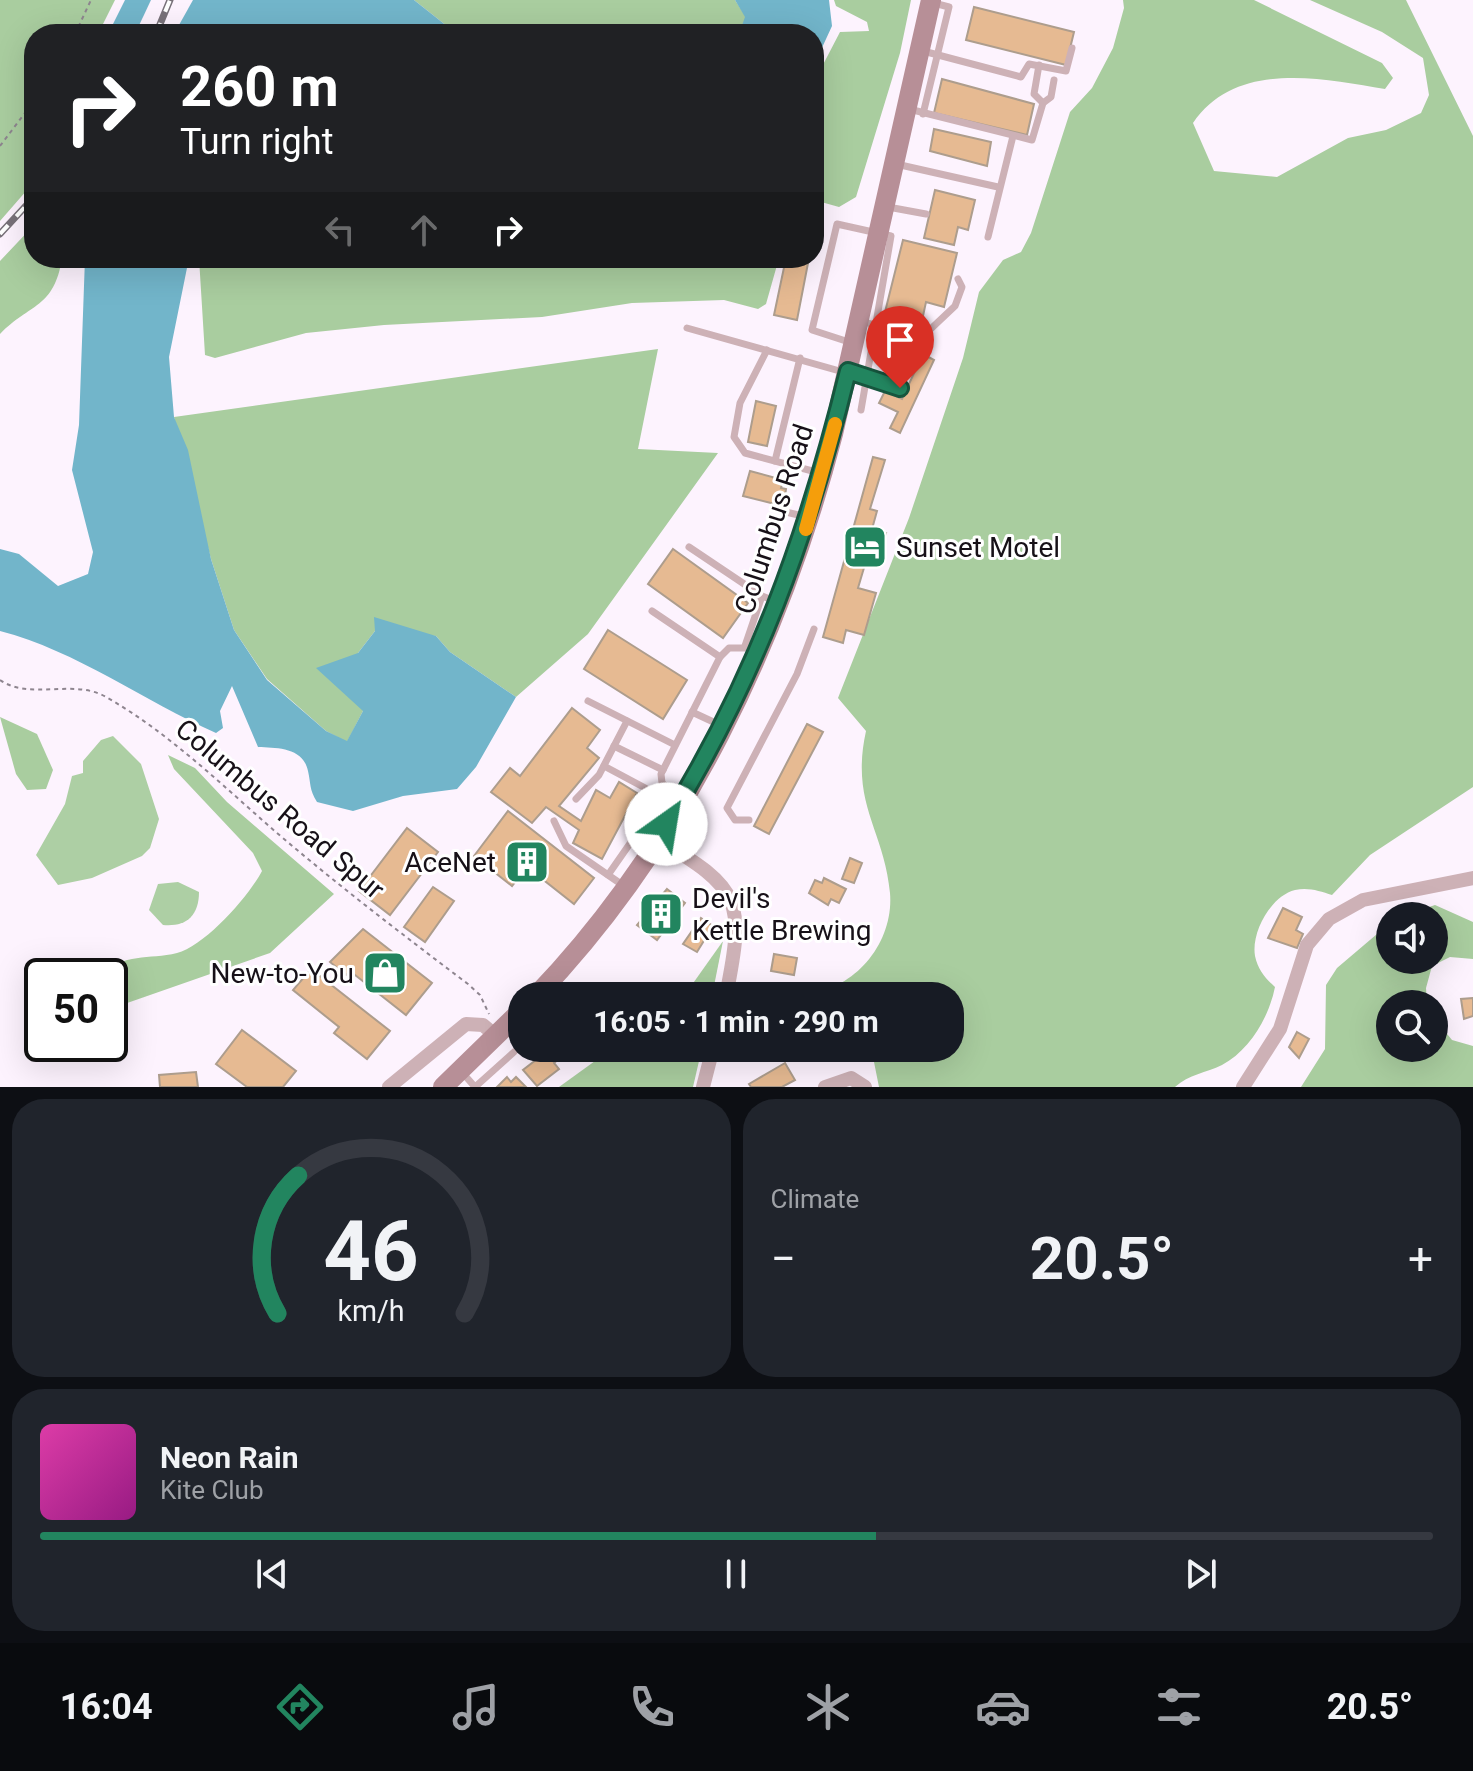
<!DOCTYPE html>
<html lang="en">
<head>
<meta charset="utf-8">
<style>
	body { margin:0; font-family:Roboto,sans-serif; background:#20242c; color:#f1f3f6; height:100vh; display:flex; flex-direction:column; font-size:30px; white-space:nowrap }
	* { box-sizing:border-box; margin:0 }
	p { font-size:26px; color:#9ea1a6 }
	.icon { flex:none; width:44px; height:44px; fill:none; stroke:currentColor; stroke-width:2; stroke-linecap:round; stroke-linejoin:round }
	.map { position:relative; height:1087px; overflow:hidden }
	.drawer { display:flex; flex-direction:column; gap:12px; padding:12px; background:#0d0f14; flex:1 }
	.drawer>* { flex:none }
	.top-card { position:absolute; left:24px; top:24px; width:800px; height:244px; border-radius:32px; box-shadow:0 8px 32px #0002; background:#202124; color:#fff; overflow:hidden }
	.controls { position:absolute; left:1376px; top:902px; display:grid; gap:16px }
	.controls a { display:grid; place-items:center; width:72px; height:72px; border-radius:50%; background:#171b24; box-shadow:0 8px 32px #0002; font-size:40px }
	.speed { position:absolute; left:24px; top:958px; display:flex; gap:16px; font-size:40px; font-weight:700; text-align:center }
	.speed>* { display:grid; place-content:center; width:104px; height:104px; border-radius:50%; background:#171b24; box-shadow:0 8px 32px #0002; line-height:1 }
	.speed .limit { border:4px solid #111; border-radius:12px; background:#fff; color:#111 }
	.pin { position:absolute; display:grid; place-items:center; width:68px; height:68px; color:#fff; margin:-82px -34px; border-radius:50% 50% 50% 0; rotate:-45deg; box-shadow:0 0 8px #0007 }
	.pin .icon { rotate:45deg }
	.me { position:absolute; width:88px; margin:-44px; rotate:32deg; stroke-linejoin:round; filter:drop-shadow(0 0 6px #0008) }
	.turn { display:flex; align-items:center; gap:28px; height:168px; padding:0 24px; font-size:36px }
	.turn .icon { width:104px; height:104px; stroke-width:2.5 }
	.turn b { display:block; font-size:56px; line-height:68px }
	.lanes { display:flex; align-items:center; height:76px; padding:0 24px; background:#0003; justify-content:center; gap:40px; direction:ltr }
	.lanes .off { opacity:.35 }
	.big { font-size:60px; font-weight:700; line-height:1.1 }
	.drawer .widget { flex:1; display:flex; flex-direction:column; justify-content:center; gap:12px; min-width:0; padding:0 28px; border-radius:32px; background:#20242c }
	.drawer .dial { align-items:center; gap:0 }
	.dial svg { height:208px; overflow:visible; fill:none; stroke:#363941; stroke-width:7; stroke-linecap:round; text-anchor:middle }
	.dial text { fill:#f1f3f6; stroke:none }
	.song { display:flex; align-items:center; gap:24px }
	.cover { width:96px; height:96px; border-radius:12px; background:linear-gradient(135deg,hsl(320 70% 55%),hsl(310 70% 35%)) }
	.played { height:8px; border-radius:4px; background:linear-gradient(90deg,#22855f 60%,#363941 60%) }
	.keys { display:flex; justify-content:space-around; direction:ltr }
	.heat { display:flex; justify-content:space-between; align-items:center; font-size:44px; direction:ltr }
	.drawer .tiles { flex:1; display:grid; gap:12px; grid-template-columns:1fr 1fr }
	.widget:last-child { grid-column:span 2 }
	.trip { position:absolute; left:508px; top:982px; width:456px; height:80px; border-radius:32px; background:#171b24; box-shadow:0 8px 32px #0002; font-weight:700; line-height:80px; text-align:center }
	.menu { display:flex; height:128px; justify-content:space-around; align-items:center; background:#090b0e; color:#9ea1a6 }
	.menu .icon { width:56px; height:56px }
	.menu .on { color:#22855f }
	.menu b { font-size:36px; color:#f1f3f6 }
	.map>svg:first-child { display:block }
	.green { fill:#adcfa4 }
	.forest { fill:#a9cd9f }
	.water { fill:#72b5ca }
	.building { fill:#e6ba92; stroke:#ad9d8d; stroke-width:2 }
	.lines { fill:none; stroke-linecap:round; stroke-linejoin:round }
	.path { stroke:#8e858f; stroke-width:2; stroke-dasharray:4 4; stroke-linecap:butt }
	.service { stroke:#cdb1b6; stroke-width:7 }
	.minor { stroke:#cdb1b6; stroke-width:14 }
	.secondary { stroke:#b78f97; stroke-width:20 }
	.rail-casing { stroke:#787179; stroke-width:7 }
	.rail { stroke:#fff; stroke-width:4; stroke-dasharray:12; stroke-linecap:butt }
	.route-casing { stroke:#16563e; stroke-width:20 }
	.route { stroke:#22855f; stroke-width:14 }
	.slow { stroke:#f59e0b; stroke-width:14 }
	.labels { text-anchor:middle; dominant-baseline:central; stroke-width:6; stroke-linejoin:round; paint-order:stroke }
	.street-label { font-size:28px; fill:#171118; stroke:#fff }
	.poi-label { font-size:28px; fill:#171118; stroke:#fff; text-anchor:start }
</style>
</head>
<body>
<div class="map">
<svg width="1473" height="1087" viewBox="0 0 1473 1087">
	<rect width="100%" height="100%" fill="#fdf3fe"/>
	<g class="green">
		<path d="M113,736L141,764L159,819L150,848L142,856L92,878L58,885L36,855L65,804L72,776L83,773V761L101,740Z"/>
		<path d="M178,882L199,892C199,917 185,927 163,925L149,910L158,884Z"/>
	</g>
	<g class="forest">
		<path d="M0,0H115L98,34H34V152L30,160L34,163V182L0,221Z"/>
		<path d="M414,0H735L746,17L739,34H457Z"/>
		<path d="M834,0H911L900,53L856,197L839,207L814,200V82L840,32L869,31L867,22L836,6Z"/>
		<path d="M1123,0H1254L1382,63L1393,78L1385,89C1321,78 1236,60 1193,123L1214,171L1277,177L1348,138L1386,130L1421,113L1429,95L1423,58L1382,32L1310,0H1406L1473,136V787L1370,855L1332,895C1320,891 1308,887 1295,890C1271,896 1251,932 1255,956C1258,970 1265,978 1275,987C1269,1017 1250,1050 1222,1065C1206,1073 1189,1074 1175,1087H879L874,1062L867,1048H950V996H740L748,985C768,989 789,995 809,993C857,988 894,941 890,893C884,829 850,804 866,731L838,698L909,518L963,358L979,292L1003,260L1021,252L1031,233L1070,112L1092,88L1113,48L1124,8Z"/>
		<path d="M34,225V258H62C54,309 30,303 0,334V261Z"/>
		<path d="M199,258H779L766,304L758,309L724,300L632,303L542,317L384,325L306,333L215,358L205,355Z"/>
		<path d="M658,349L638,449L718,453L588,634L516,697L450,652L436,636L375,631L358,653L363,711L347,742L326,731L267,679L234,630L211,559L174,417Z"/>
		<path d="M0,717L37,734L53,770L46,789L27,790L16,774Z"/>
		<path d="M168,755L195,768L227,802L334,894L270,953L110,1009V976H101C123,952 149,960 177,953C205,946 249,896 262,871L253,853L174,769Z"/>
		<path d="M1435,905L1473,922V959L1450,957L1432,966L1426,988L1427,1004H1390V1048H1434V1018L1452,1040L1473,1046V1087H1301L1325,1049L1326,985L1337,968L1390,923V960H1434V916H1402Z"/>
		<path d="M723,941L712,996H684Z"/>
		<path d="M613,1048H702L693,1087H559Z"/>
	</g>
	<g class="water">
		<path d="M125,0H151L135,34H108Z"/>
		<path d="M193,0H414L457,34H174Z"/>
		<path d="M735,0H829L832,26L814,65V34H739L745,17Z"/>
		<path d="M85,258H189L169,357L174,417L188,450L211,559L234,630L267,680L326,731L347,741L363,711L316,668L358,653L375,631L374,617L436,636L450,652L516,697L476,767L457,789L403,796L353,811L317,802C309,789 311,784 308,771C303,747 277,748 258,747L232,686L220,711L223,728L216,733C144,701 77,651 0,631V549L19,554L58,586L88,574L93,552L72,470L79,425Z"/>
	</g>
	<g class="building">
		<path d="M974,7L1074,32L1066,65L966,40Z"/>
		<path d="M942,79L1034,104L1027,135L934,113Z"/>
		<path d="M934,129L991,142L987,166L930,151Z"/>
		<path d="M935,190L975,200L968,230L958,227L954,245L924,238Z"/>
		<path d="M903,240L957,253L944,307L926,302L921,325L884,316Z"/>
		<path d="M786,258H809L797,320L774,315Z"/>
		<path d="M883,344L905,349L900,368L879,363Z"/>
		<path d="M923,354L934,360L900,433L890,428L898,412L879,403L885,391L902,399Z"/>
		<path d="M756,401L776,406L767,446L748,442Z"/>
		<path d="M873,457L885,460L870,509L877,511L872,529L886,533L877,565L866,561L858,588L876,593L864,635L846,630L843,643L823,637Z"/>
		<path d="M750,471L783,480L781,488L786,489L785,496L778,494L775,504L743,496Z"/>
		<path d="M673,549L748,603L723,638L648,584Z"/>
		<path d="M608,630L687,680L663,719L584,669Z"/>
		<path d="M572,708L600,730L587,748L599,758L559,806L581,821L596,790L610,798L619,782L637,793L602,859L573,843L579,830L546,807L532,823L491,792L510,768L520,776Z"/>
		<path d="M807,724L823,732L769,834L754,826Z"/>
		<path d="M508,811L594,878L574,904L527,867L512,886L474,856Z"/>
		<path d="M407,828L438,852L390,915L359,891Z"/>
		<path d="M850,858L862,863L854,883L842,879Z"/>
		<path d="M824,878L846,889L839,903L831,899L828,905L809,893L815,880L822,883Z"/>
		<path d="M433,887L454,901L425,942L404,927Z"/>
		<path d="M667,889L685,903L657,940L637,925Z"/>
		<path d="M1283,908L1302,917L1296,930L1303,934L1297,948L1268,938Z"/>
		<path d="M701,918L713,926L697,952L683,944Z"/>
		<path d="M363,929L432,983L406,1015L350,971L346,975L330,962Z"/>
		<path d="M774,954L797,958L794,975L771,971Z"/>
		<path d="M311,969L390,1031L367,1059L334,1033L339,1027L293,990Z"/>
		<path d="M1473,998V1016L1464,1019L1461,999Z"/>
		<path d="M242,1030L296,1071L283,1087H247L216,1064Z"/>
		<path d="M1297,1032L1309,1039L1299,1058L1289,1047Z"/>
		<path d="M544,1048H572L554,1063L559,1069L537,1086L523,1070L541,1056L538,1053Z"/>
		<path d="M785,1063L795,1080L782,1087H751L749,1084Z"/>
		<path d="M196,1072L198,1087H160L159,1075Z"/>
		<path d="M507,1077L511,1082L516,1077L526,1087H497Z"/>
	</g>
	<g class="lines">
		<g class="path">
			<path d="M75,34L91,0"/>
			<path d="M0,146L34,101"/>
			<path d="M0,680C30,701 73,678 106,697C168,732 223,786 277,833C339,886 403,935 468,984L480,995L489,1014"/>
		</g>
		<g class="service">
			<path d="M923,51L1021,77L1029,64L1066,71L1072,48"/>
			<path d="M1039,65L1034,94L1043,103"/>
			<path d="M909,109L1032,140L1043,103L1051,97L1054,80"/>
			<path d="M923,114L949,7L934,3"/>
			<path d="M896,164L998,187"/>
			<path d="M888,207L926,214"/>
			<path d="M988,237L1013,136"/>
			<path d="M862,321L919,340L955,306L962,287L958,279"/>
			<path d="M687,328L900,388L919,340"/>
			<path d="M852,343L812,330L837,224L891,236L861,410"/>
			<path d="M767,350L740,403L734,437L745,453L820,473"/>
			<path d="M775,461L800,358"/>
			<path d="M790,513L807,517"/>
			<path d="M689,547L762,596L775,601"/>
			<path d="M652,611L720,657"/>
			<path d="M745,646L762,596"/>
			<path d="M588,701L675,745"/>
			<path d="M692,712L722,726"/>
			<path d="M614,746L663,770"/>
			<path d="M604,766L662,797"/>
			<path d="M680,798L662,783L661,774L720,657L729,648H758"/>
			<path d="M576,799L599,775L627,721"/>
			<path d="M749,820H735L727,808L797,674L814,629"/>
			<path d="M554,821L566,846L624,886"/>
			<path d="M608,875L668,789"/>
			<path d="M461,1071L475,1087L514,1052"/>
		</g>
		<g class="minor">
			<path d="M657,839C742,889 745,901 726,996"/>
			<path d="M389,1087L466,1024L483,1025L497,1037"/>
			<path d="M703,1087L713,1048"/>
			<path d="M825,1087L851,1078L865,1087"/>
			<path d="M1243,1087L1280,1029L1307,945L1329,919L1363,900L1473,878"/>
		</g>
		<g class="secondary">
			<path d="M536,996C683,843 780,638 833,434L931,0"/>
			<path d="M443,1087L522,1010"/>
		</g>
		<g class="rail-casing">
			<g id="rail">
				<path d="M156,34L170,0"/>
				<path d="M0,234L34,197"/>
			</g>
		</g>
		<use href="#rail" class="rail"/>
	</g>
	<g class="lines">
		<g class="route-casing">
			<path id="route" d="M666,824C757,677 807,537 848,371L900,388"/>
		</g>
		<use href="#route" class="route"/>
		<path class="slow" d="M806,529L835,424"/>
	</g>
	<defs>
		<g id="hotel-square" transform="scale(2.3)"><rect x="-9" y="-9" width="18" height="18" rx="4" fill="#22855f" stroke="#fff"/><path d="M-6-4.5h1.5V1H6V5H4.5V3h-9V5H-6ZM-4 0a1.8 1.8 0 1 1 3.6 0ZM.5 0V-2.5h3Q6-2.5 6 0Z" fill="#fff"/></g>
		<g id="building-square" transform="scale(2.3)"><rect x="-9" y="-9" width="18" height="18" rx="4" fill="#22855f" stroke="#fff"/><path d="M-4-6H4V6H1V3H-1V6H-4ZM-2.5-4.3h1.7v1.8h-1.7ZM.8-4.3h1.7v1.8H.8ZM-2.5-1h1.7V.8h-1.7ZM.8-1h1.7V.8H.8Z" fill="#fff"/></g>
		<g id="shop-square" transform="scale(2.3)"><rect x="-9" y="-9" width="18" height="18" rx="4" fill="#22855f" stroke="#fff"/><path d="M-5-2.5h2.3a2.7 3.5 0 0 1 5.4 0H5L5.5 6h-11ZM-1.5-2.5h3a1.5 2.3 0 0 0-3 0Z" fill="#fff"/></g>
	</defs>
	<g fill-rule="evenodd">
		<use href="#hotel-square" x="865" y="547"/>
		<use href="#building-square" x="527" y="862"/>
		<use href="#building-square" x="661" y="914"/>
		<use href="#shop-square" x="385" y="973"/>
	</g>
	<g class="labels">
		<g class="street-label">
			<text transform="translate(774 519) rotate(-72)">Columbus Road</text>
			<text transform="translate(280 809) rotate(40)">Columbus Road Spur</text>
		</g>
		<g class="poi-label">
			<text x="896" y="547">Sunset Motel</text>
			<text x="496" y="862" text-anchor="end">AceNet</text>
			<text x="692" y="898">Devil's<tspan x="692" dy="32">Kettle Brewing</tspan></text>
			<text x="354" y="973" text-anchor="end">New-to-You</text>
		</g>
	</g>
</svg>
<div class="controls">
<a><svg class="icon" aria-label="sound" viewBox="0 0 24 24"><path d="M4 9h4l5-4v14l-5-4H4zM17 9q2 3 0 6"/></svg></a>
<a><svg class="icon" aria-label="search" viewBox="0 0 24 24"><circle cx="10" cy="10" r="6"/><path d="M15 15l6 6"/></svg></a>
</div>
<div class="speed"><div class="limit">50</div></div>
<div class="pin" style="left:900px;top:388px;background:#d93025"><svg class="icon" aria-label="arrive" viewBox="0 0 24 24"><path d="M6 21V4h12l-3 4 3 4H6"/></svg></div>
<svg class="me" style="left:666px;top:824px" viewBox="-20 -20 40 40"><circle r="19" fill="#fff"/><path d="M0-13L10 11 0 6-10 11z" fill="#22855f"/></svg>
<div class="trip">16:05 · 1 min · 290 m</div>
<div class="top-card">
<div class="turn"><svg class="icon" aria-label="right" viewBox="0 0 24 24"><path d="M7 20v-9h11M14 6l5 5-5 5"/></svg><div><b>260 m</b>Turn right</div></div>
<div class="lanes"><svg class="icon off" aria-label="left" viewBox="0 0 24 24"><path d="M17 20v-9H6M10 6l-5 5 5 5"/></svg><svg class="icon off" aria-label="ahead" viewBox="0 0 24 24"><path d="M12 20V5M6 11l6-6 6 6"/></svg><svg class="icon" aria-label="right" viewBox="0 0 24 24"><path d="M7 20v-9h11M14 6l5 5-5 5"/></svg></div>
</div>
</div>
<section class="drawer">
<div class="tiles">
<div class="widget dial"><svg viewBox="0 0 100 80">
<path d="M14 69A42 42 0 1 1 86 69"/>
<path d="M14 69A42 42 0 0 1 22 16" stroke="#22855f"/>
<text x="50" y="56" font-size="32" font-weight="700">46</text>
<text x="50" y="72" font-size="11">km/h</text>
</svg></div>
<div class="widget"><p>Climate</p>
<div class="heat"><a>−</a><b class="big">20.5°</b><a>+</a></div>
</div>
<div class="widget">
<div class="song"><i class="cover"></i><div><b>Neon Rain</b><p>Kite Club</p></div></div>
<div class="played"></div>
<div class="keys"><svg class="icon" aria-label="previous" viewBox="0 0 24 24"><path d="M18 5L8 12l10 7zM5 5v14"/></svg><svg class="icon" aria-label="pause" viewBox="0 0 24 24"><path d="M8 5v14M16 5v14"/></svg><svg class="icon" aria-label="next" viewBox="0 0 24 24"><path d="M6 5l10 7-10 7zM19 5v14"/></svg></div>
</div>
</div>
</section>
<nav class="menu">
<b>16:04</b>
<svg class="icon on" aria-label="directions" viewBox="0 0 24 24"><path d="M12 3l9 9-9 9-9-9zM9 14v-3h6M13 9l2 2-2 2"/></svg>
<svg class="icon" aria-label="music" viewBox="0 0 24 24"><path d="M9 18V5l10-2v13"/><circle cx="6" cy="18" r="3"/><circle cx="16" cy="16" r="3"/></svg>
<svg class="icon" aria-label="phone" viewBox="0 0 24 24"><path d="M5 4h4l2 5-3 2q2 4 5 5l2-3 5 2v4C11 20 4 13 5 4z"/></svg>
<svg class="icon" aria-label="climate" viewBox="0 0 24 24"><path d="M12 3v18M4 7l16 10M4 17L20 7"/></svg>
<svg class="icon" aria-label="car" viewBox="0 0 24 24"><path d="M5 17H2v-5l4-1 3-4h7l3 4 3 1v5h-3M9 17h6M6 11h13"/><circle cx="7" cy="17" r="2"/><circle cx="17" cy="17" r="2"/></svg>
<svg class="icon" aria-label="filters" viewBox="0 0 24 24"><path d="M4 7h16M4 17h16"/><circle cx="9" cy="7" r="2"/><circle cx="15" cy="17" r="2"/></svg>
<b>20.5°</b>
</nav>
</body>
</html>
